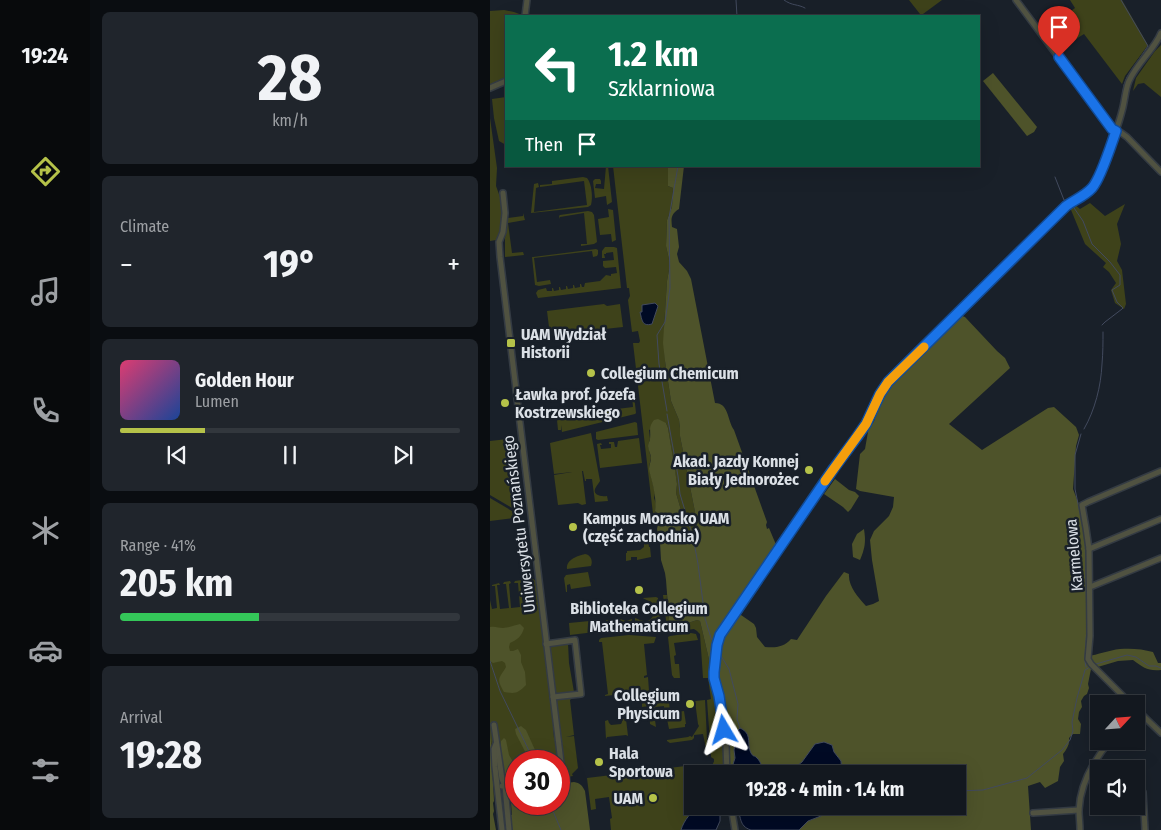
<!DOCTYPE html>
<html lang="en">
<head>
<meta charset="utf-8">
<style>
	body { margin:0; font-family:"Fira Sans Condensed",sans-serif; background:#20252c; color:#f1f3f6; height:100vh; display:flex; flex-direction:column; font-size:19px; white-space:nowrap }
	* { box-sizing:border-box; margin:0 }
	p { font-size:16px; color:#9da0a4 }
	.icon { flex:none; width:28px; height:28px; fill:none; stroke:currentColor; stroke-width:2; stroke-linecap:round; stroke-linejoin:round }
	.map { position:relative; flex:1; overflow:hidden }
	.sheet { display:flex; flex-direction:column; gap:12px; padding:12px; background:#0a0d11; width:400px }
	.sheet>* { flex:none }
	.banner { position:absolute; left:15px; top:15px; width:475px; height:152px; border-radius:0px; box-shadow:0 5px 20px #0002,0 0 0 1px #32373d; background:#0b6e4f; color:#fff; overflow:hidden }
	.needle { width:32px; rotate:64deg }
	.controls { position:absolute; left:600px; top:695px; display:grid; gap:10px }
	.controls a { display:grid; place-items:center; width:55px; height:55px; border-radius:0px; background:#13181f; box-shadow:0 5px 20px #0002,0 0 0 1px #32373d; font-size:25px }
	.speed { position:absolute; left:15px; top:750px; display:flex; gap:10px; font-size:25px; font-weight:700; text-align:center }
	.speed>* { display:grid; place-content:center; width:65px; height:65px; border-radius:50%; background:#13181f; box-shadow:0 5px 20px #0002,0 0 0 1px #32373d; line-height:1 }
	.speed .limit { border:8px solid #d22; background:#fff; color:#111 }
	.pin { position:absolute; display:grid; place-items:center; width:42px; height:42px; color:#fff; margin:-51px -21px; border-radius:50% 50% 50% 0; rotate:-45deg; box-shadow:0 0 5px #0007 }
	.pin .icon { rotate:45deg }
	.me { position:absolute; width:55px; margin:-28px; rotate:353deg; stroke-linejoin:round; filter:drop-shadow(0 0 4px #0008) }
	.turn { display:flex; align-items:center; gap:18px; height:105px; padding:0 20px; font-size:22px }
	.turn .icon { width:65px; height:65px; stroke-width:2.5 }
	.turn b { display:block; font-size:35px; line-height:42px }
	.then { display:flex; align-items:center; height:48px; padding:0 20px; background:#0003; gap:10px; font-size:19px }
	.big { font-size:38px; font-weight:700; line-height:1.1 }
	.sheet .widget { flex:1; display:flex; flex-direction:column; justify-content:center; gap:8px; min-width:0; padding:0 18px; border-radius:8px; background:#20252c }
	.sheet .dial { align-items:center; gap:0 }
	.dial b { font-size:65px; line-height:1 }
	.song { display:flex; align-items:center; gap:15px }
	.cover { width:60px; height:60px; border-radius:8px; background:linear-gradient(135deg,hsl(340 70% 55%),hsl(220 70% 35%)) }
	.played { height:5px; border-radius:2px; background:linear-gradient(90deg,#b5c249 25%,#32373d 25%) }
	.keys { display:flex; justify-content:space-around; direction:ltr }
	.heat { display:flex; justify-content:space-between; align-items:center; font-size:28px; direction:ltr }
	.charge { height:8px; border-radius:4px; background:linear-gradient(90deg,#34c759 41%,#32373d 0) }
	.trip { position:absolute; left:194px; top:765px; width:282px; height:50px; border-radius:0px; background:#13181f; box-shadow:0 5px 20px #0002,0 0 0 1px #32373d; font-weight:700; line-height:50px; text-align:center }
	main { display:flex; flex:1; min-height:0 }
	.menu { display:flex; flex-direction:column; width:90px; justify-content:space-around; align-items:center; background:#080a0c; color:#9da0a4 }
	.menu .icon { width:35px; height:35px }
	.menu .active { color:#b5c249 }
	.menu b { font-size:22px; color:#f1f3f6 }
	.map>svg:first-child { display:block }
	.green { fill:#3e421a }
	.forest { fill:#4e532a }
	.water { fill:#000a24; stroke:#424a5e }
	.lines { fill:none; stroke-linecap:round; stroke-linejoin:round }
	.stream { stroke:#424a5e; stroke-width:1 }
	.minor-casing { stroke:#343b43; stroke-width:8 }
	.minor { stroke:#505241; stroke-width:5 }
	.route-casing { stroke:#114b97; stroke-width:12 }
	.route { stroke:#1a73e8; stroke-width:9 }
	.slow { stroke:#f59e0b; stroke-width:9 }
	.poi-dot { fill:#b5c249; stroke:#192029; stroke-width:2 }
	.labels { text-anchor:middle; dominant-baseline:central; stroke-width:5; stroke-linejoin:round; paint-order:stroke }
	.poi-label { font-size:16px; font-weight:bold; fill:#dbe0e6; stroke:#192029; text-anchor:start }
	.street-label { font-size:16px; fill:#dbe0e6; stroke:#192029 }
</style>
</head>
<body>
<main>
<nav class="menu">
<b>19:24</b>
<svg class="icon active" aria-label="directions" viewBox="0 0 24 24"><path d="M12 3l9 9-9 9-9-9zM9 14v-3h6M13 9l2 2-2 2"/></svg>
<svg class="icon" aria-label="music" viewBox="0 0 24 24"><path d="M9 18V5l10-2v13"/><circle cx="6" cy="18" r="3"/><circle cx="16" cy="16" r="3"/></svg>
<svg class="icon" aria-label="phone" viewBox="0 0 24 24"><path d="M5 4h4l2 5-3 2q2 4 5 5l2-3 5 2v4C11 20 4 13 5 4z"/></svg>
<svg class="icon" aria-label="climate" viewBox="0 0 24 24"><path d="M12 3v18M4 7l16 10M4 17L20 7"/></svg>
<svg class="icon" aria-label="car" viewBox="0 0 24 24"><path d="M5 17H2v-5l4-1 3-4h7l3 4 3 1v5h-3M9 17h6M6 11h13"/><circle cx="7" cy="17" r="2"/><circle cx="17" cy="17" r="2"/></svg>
<svg class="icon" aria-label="filters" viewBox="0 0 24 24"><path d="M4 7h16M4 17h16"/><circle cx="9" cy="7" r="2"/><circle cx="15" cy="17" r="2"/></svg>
</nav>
<section class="sheet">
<div class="widget dial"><b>28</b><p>km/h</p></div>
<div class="widget"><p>Climate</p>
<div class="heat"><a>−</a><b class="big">19°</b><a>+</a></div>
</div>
<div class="widget">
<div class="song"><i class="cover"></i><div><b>Golden Hour</b><p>Lumen</p></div></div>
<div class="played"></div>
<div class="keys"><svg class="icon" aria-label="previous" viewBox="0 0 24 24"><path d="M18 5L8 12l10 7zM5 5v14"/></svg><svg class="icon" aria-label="pause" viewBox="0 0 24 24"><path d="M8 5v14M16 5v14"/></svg><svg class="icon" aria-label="next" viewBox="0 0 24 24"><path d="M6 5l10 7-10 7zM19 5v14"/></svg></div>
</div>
<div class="widget"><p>Range · 41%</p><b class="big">205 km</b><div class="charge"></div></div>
<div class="widget"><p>Arrival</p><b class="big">19:28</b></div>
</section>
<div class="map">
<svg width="671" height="830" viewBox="0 0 671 830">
	<rect width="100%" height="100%" fill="#192029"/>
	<g class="green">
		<path d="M419,0H452L433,14H430Z"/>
		<path d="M580,0H632L658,45L635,76L632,84L594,34L567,51L552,32L585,8Z"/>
		<path d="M14,10L24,12L32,15V16H16V79L0,85V11Z"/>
		<path d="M671,45V97L654,83L648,84L643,91L646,78L665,51Z"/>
		<path d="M16,97V145L9,141L4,118L2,99Z"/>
		<path d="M0,118L7,168L6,186L10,197L13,221L9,238L6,240L0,241Z"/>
		<path d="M116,166H118L122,202L117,205L116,196L105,198L103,181L105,179H110L111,181V184H106L105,188L114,189Z"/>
		<path d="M123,166H178V186L183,188L182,207L177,220L176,246L180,264L177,281L174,327L175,361L181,401L189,420L190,428V436L205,512L206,529L205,536L201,543L196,544L192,537L191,510L186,493L187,484L181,447L178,428L176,423L159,430L160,439L158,446L161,458L159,467L165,493L164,498L166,504L165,511L167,513L163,514L143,343H149L150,341L148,331L142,332L138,300L140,296L139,288H137Z"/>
		<path d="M93,177L97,178C102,184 103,198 101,205L98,207L41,213L44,184L48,183L49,187L46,188L44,212L97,205L94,181L50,187V185L62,184V181Z"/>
		<path d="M600,203L615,216L635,204L627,224L631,244L627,261L632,270L636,304L634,309L625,303L621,290L626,283L619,272L613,267L616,263L595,244L579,205L584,204L590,209Z"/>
		<path d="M118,209L123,210L126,240L122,242L121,234L110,235L108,219L119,217Z"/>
		<path d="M98,211L102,212L104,215L107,242L104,244L91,246V244H97L94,213L70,217V219L69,216L70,215Z"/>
		<path d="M33,213L35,220L18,223L22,253L33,252L34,255L15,257V238L17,220L18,218L33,216Z"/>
		<path d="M115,247H124L127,248L131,288L48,298L46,293L48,290L56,288L57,291H62V288H63L64,291L69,290V287H70L71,290L76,289V286H77L78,289L83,288V285H84L85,288L90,287V284H91L92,287H94L95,283L110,281L116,275L121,276V274L127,273L126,267L115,268L113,266V261L124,260L123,252L116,253V254H114L115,258H112V251Z"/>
		<path d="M106,249L108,250V254L107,256L103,257L102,251L44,258L47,282L60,280L61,284L49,286L45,285L42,257H43Z"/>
		<path d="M114,304L117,306L130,304L133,327L60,335L57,311Z"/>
		<path d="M142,395H144L146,413L145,414L72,432L71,425V430H68L66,410L67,415H69L70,416L143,407Z"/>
		<path d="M145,422L147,423L148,435L108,440L106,439V432Z"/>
		<path d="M101,433L110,481C109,483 107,485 106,487C101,495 112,497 117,496L118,501L105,502L102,479H96V481H95L93,471H92L96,504L92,505L88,503L68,505L64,475L82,472L64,474L60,443Z"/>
		<path d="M26,438L33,501L27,502V505H32L34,515L0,495V441Z"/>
		<path d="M149,438L152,463L110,468L107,444L111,443L112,445H110L111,449L121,448V444H119V442H124L125,447H127L128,441Z"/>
		<path d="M0,498L32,517L0,521Z"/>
		<path d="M149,537H155L158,539L159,547H160L161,557L147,560V557H141V560L136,561V553H137V551L150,550L154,547V543L149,540Z"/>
		<path d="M95,554C101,555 103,561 101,566L77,569C76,559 88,556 95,554Z"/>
		<path d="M98,572L101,586L81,589L80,584L77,585V592H76L74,578L76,575Z"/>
		<path d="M39,579H43L46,581H47L65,726L63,727L64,738H66L70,771L69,776V761H26V782L3,785L2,757L0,723V600L2,609L7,608L5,586H2V585L9,583L10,585H7L10,609L19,608L16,584H13L14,582L20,581L21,583L19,584L21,608L30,607L28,583H24L25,581L32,580L33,582L30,583L33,606H41Z"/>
		<path d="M173,595H177C176,606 178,616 181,627L183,628L207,620L210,621L228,698L235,774C227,774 224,770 223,763L224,762V759L221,757L217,700L221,699L218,678H213L210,634L207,631L204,629L180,632L177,629Z"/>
		<path d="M166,597L168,598L171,623L145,627V618C148,619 153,622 157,621C163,620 167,610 163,604C161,601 155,600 153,598Z"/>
		<path d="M130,619L136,621L142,619L143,627L116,631L115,623L116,622V620Z"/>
		<path d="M110,620L111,623H112L113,631L80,635L79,623Z"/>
		<path d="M201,633L206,634L208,640L184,643L186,655L184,656L185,664H189L190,678H184L182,675L178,637L180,636Z"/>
		<path d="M139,635L166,637L164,643L154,644L157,675L154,676V678L158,677L159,691L115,696V695L118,694L112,642H109V640L111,638Z"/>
		<path d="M78,643L79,663L84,692L66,694L64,693L59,648L61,645Z"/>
		<path d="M84,696L80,700L84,735L76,737L84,736L88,768L82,774L83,776L77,777L75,775L70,738L71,737L70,726H68L65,701L67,699Z"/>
		<path d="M175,699L179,701L180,712H184L186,719H187V712L194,711L196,724H195V727L179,729L176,714H175L174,709V706L165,707L166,710L164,713L166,727L160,724L159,706L152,707V704L154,702Z"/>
		<path d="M215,700L218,758L213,734L204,735V738L202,740L180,743L177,741V740L198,737L200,736L202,737L209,726L208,724L205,701Z"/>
		<path d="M132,719H136L138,736L136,735L117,737L116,739L115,721L118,720L119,723L121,725L131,724L132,722Z"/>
		<path d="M212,764L225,772L220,774H202V806H217L192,827L191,830H121L120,819L122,818L119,797L105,799L106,809L101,810L97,778Z"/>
	</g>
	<g class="forest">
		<path d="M503,73L547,127L544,132L537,136L493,81Z"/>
		<path d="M178,166H194L189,209C181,214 181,218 182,227L187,229L189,247L187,254L189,262L197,271L201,279L225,403C239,403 237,420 244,430L277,522L276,525L277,529L279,528L287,547L246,607L251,615L264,624L266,628L267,637L275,647C286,648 294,647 301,639L307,640L336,596L354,572L359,574C358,586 368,597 376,606L383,604L389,601L382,560L380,540L384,531L399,516L403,507L404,497L370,491L366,489L370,454L375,449L379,426C390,420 382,409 387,400C389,396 393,394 396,391L397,383L465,316L470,315L475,317L507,351L515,358L520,368L459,424L492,450L558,408L564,407L586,427L589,435L586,446L583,489L588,502L592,510L593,527L596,538L598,574L596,640L597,656C608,655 619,650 630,649C641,648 653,649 663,652L668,663H671V670C657,671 654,668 643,660L628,661L601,669L598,684L599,688L597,694L594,696L591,701L592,707L589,712L588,719L591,724L590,734H583L579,738C580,744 577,749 573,754L574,761L570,767L568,781L555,788L550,782L538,786L541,830H309L318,821L336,814L346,806H468V774H352L351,761L344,752L342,745L318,754L312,762L303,769L293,774H271C272,760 271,764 263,756C259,752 259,745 259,740L247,731V737L244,750L245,758L240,774H235L228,698L210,621L207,620L183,628L181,627L179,620L176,580L175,573L171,560L170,542L167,529L168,524L171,522L169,513H167L165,511C167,496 162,483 159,469C159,465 161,462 161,458C161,454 158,450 158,446C158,443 160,441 160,439C161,430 158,428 164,420L168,419L176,423L178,428L185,470L187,484L186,493L191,510L192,537L196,544L201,543L205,536L206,529L205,512L190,436V428L189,420L181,401L175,361L173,343L177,281L180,264L176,246L177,220L182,207L183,188L178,186Z"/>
		<path d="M345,479L359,490L365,492L369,496L361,509L358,512L353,507L334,494Z"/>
		<path d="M374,529C376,542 375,548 370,560L363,557L362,544L367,534Z"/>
		<path d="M30,624L34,628C32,636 27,640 20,643L19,647L20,651H23L28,649L31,655V662L35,672L36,685C28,693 26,694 14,692C6,678 9,679 16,667L15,663L12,661L3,663L0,661V627C6,626 8,628 13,628C18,628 25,625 30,624Z"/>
		<path d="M0,723L4,801L3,803L4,811L3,814L6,830H0Z"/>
		<path d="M31,726L36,730L50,761H40L26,734L25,729Z"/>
		<path d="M14,738L16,740L19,755L26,767V779L20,781L15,775L11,756V741Z"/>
		<path d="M84,782C90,783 92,785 95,791L100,830H21L20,815H22L21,803L26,792V804H69V784Z"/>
	</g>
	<g class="water">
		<path d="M165,303L168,306L162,324C152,327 152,320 150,312H152V305Z"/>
		<path d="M250,728C263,734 256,743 261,753C264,758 263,754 267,758C272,763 272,768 271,774H240L245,758L244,750L247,737V731Z"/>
		<path d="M334,742L342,745L344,752L351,761L352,774H293L303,769L312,762L325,744Z"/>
		<path d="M210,806H230V821L226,830H191C194,820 201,812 210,806Z"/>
		<path d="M246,806H346L336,814L318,821L309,830H261C248,826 252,816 246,806Z"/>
	</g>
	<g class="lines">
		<g class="stream">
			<path d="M246,0L247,16"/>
			<path d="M294,0C302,6 308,4 315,8"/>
			<path d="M624,127L630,109L634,85L637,77L658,46L631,0"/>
			<path d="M565,177L574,200L578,201L586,197"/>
			<path d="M606,178L622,132"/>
			<path d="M582,205L593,221L602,244L620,262L630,275V285L622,290L627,302L633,308L632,309L615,322L612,325"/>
			<path d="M177,411L169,364L167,335L175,322L180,288L179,218L188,166"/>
			<path d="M177,414L188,476L190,494L203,537L208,564L215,618L221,638L224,643"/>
			<path d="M594,429C605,410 611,386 612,364C613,353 613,342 613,332"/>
			<path d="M591,434L585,455V489L594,533"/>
			<path d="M595,537L597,625L595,657"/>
			<path d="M228,651L239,669L248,704L247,719L250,728"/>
			<path d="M0,661L10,691L44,761"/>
			<path d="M595,661L596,667"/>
			<path d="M606,664L637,655L646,657L659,666H666L671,668"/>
			<path d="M468,791L493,790L537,778L572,750L580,740L583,731L582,722L587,698L595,670L600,667"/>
			<path d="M60,804L71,830"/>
		</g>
		<g class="minor-casing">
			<g id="minor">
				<path d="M526,0L622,129L630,132L637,137L671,172"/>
				<path d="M35,16L37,0"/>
				<path d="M0,88L16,81"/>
				<path d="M13,193L15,213L13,232L9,242L10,257L73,779L69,780"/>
				<path d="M599,549L671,519"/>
				<path d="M600,587L671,558"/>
				<path d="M56,644L85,640L91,694L63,697"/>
				<path d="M641,704L601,664L598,659L600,636L599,549L596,528L592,505L598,502L671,471"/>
				<path d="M646,709L671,733"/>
				<path d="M4,725L12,779L15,786L19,830"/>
				<path d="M6,744L4,749L5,767L12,830"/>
				<path d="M237,774L236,744L229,696L224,678V672L227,645L230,635L344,468L367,437L376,424L389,394L399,382L576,206C584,201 594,196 601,189C609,181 612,168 616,158C622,142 628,127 632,111C635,101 635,90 639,81C647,63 664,50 671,33"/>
				<path d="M646,785L650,784L651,786V790L653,792L655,830"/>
				<path d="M12,786L26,785"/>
				<path d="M241,806L245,830"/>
				<path d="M543,813L589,810"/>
				<path d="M590,830C590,823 589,817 589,810C590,785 604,760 620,741"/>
			</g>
		</g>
		<use href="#minor" class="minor"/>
	</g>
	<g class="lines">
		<g class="route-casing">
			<path id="route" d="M234,730L229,696L224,678V672L227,645L230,635L344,468L367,437L376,424L390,394L398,382L576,206C584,200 595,196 602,188C611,178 621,145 626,131L622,129L569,57"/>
		</g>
		<use href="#route" class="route"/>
		<path class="slow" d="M335,481L376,424L390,394L398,382L434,347"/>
	</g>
	<g class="poi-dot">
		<rect x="16" y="338" width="10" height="10" rx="2.5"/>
		<circle cx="101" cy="373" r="5"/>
		<circle cx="15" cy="403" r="5"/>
		<circle cx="319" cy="470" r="5"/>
		<circle cx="83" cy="527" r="5"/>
		<circle cx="149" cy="590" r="5"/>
		<circle cx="200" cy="704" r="5"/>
		<circle cx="109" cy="762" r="5"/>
		<circle cx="163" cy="798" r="5"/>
	</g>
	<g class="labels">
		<g class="poi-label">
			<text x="31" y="334">UAM Wydział<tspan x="31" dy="18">Historii</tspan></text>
			<text x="111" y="373">Collegium Chemicum</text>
			<text x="25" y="394">Ławka prof. Józefa<tspan x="25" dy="18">Kostrzewskiego</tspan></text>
			<text x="309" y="461" text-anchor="end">Akad. Jazdy Konnej<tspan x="309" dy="18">Biały Jednorożec</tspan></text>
			<text x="93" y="518">Kampus Morasko UAM<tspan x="93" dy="18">(część zachodnia)</tspan></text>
			<text x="149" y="608" text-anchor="middle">Biblioteka Collegium<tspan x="149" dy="18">Mathematicum</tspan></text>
			<text x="190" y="695" text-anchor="end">Collegium<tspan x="190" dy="18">Physicum</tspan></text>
			<text x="119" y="753">Hala<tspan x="119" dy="18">Sportowa</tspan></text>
			<text x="153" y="798" text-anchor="end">UAM</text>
		</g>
		<g class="street-label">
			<text transform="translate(29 524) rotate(-97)">Uniwersytetu Poznańskiego</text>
			<text transform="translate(584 555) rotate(-95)">Karmelowa</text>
		</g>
	</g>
</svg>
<div class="controls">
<a><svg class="needle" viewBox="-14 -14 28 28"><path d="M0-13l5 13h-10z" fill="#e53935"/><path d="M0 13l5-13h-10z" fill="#9da0a4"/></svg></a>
<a><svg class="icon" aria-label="sound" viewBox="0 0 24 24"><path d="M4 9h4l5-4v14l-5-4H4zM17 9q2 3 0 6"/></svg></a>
</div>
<div class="speed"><div class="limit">30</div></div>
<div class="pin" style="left:569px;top:57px;background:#d93025"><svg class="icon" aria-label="arrive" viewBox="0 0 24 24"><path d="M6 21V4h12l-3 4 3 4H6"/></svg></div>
<svg class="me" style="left:234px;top:730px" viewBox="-20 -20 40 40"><path d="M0-17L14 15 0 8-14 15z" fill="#1a73e8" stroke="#fff" stroke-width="4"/></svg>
<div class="trip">19:28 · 4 min · 1.4 km</div>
<div class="banner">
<div class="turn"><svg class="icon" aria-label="left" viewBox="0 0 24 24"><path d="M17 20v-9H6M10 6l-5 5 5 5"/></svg><div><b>1.2 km</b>Szklarniowa</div></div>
<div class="then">Then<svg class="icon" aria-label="arrive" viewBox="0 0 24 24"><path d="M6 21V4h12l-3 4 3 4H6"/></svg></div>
</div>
</div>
</main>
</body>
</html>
